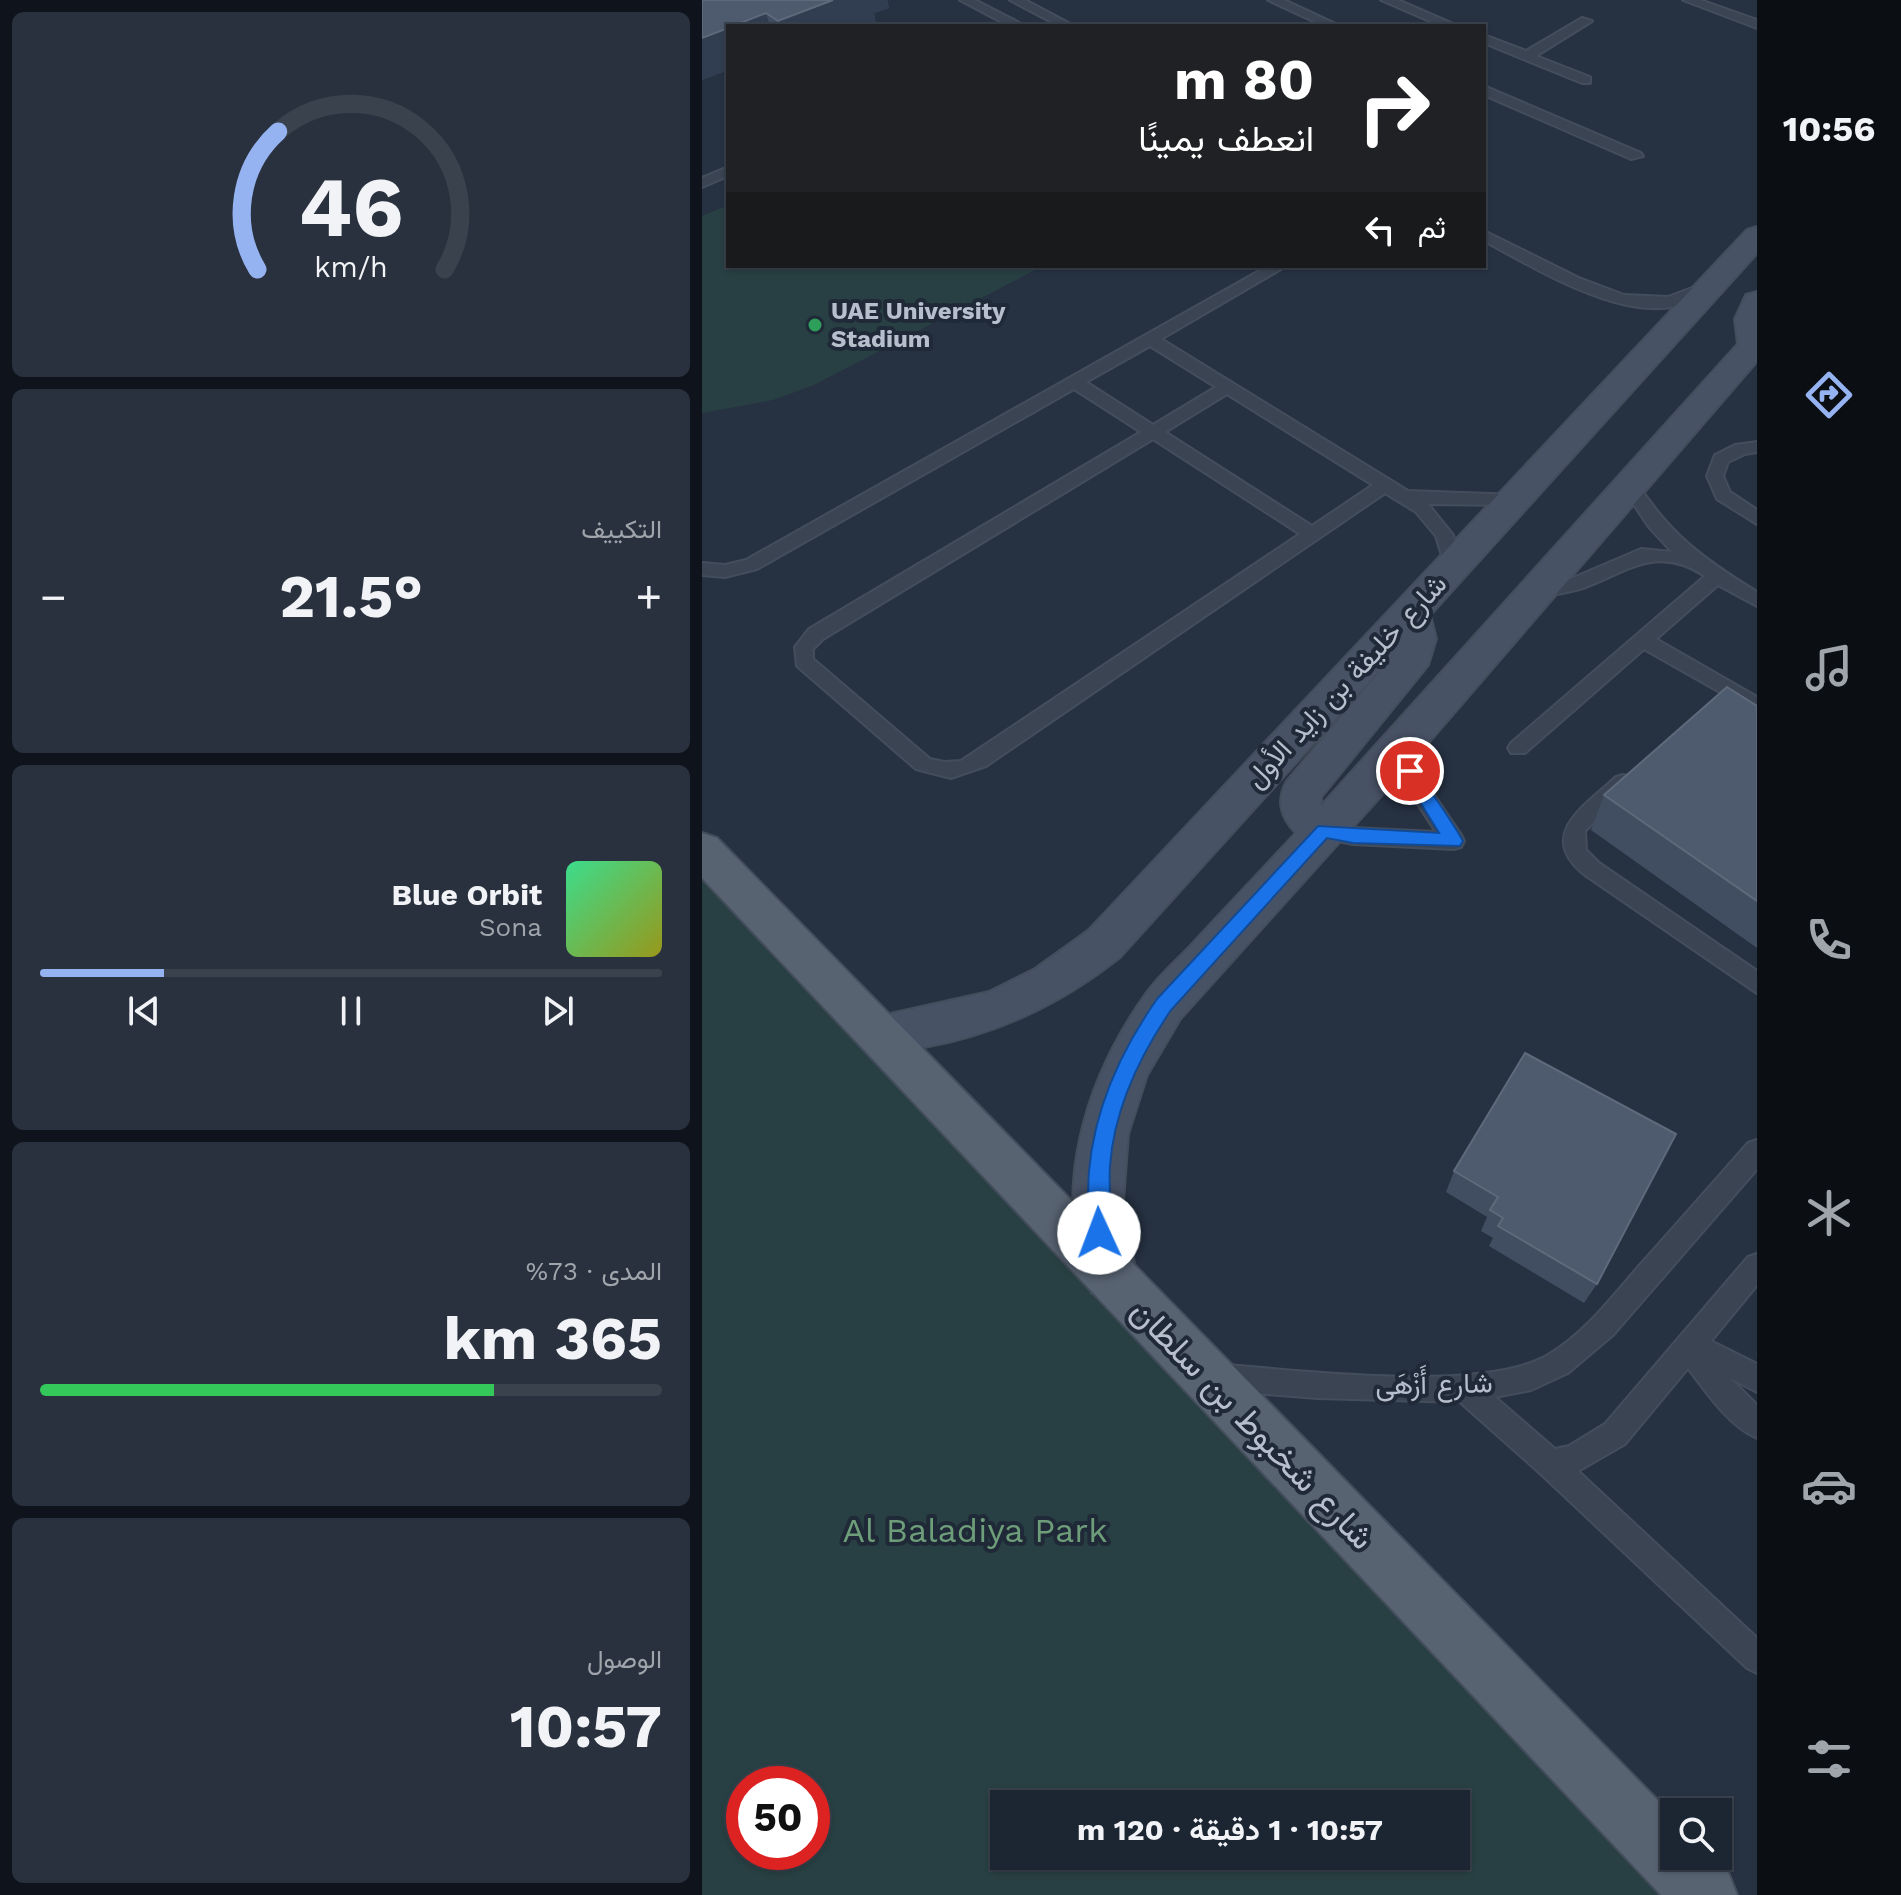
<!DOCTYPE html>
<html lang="ar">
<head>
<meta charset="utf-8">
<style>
	body { margin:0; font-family:"Work Sans",Vazirmatn,sans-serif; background:#29313e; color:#f1f3f6; direction:rtl; height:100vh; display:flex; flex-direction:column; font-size:30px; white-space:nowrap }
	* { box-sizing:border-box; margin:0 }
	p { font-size:26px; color:#a0a5ac }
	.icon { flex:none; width:44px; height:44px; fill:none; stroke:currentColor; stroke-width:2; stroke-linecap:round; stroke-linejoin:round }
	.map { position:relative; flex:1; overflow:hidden; direction:ltr }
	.panel { display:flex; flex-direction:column; gap:12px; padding:12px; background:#0f141c; width:702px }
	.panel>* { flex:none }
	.hud { position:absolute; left:24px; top:24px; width:760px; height:244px; border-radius:0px; box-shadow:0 2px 6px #0004,0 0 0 2px #3a424d; direction:rtl; background:#202124; color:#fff; overflow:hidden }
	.controls { position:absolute; left:958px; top:1798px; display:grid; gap:16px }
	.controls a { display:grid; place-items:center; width:72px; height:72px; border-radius:0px; background:#1c2532; box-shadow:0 2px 6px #0004,0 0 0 2px #3a424d; font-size:40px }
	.speed { position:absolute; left:24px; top:1766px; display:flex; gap:16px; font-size:40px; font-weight:700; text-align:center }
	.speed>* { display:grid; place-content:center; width:104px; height:104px; border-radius:50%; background:#1c2532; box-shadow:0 2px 6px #0004,0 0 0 2px #3a424d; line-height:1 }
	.speed .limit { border:12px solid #d22; background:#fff; color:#111 }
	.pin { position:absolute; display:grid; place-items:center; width:68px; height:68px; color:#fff; margin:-34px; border:4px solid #fff; border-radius:50%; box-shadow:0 2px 8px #0007 }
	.me { position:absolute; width:88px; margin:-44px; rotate:358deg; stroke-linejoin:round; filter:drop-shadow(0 0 6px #0008) }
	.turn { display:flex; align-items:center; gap:28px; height:168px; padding:0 40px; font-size:36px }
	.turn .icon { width:104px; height:104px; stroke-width:2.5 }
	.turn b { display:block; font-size:56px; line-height:68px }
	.then { display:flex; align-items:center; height:76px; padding:0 40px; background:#0003; gap:16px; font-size:30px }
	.big { font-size:60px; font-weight:700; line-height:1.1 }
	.panel .widget { flex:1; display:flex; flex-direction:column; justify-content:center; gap:12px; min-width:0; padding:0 28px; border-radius:12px; background:#29313e }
	.panel .dial { align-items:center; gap:0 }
	.dial svg { height:208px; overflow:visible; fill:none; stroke:#3a424d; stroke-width:7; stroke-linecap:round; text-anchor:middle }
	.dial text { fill:#f1f3f6; stroke:none }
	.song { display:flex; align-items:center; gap:24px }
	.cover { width:96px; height:96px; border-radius:12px; background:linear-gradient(135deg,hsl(150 70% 55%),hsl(60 70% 35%)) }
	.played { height:8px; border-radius:4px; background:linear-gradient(90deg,#95b2f1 20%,#3a424d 20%) }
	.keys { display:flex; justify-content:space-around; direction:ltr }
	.heat { display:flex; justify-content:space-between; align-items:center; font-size:44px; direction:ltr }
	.charge { height:12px; border-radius:6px; background:linear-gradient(90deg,#34c759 73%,#3a424d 0) }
	.trip { position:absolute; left:288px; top:1790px; width:480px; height:80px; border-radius:0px; background:#1c2532; box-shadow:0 2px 6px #0004,0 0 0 2px #3a424d; font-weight:700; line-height:80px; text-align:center; direction:rtl }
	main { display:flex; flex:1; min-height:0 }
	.menu { display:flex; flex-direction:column; width:144px; justify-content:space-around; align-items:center; background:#0b0f14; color:#a0a5ac }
	.menu .icon { width:56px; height:56px }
	.menu .selected { color:#95b2f1 }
	.menu b { font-size:36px; color:#f1f3f6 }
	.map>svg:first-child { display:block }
	.green { fill:#284043; fill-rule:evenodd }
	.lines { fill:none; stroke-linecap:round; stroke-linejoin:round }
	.lane-casing { stroke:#444d5b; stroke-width:4 }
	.secondary-casing { stroke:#444d5b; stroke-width:4 }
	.primary-casing { stroke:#444d5b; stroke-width:4 }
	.lane { fill:#3a4452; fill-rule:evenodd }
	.secondary { fill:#485265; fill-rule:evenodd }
	.primary { fill:#586372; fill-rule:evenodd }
	.wall { fill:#414e61 }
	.shaded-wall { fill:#313d50 }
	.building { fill:#4e5a6d; stroke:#5e6a7c; stroke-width:2 }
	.route { fill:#1a73e8; stroke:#114b97; stroke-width:2 }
	.leisure-dot { fill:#2e9e5b; stroke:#1f2937; stroke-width:3 }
	.labels { text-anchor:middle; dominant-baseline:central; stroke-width:8; stroke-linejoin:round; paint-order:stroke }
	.far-poi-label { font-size:24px; font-weight:bold; fill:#b7bfcc; stroke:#1f2937; text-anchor:start }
	.street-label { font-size:28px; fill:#b7bfcc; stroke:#1f2937 }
	.near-street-label { font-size:34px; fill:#b7bfcc; stroke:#1f2937 }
	.near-park-label { font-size:34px; fill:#6e9d79; stroke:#1f2937 }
</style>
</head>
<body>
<main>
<nav class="menu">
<b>10:56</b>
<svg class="icon selected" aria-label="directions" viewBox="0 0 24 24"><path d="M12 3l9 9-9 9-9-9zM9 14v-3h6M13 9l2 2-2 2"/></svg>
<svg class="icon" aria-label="music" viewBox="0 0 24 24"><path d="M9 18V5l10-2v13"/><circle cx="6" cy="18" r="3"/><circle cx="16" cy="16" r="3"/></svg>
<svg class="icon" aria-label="phone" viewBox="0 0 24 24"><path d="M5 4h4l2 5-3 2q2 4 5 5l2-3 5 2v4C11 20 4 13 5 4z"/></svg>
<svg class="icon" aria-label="climate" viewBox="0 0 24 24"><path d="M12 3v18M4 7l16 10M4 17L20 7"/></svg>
<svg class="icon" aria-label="car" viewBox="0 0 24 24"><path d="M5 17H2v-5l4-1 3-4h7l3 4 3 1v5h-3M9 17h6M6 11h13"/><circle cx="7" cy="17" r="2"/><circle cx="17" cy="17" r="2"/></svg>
<svg class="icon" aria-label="filters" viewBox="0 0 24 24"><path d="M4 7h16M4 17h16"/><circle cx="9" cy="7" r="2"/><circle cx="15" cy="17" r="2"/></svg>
</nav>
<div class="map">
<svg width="1055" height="1895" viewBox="0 0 1055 1895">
	<rect width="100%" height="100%" fill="#263142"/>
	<g class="green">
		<path d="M26,205V266H341L112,385L71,400L0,413V216Z"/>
		<path d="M0,852L991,1895H0ZM42,1784H110V1852H42ZM302,1804H754V1856H302Z"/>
	</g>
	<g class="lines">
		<g class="lane-casing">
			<g id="lane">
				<path d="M258,0H273L323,26H307Z"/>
				<path d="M308,0H323L372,26H357Z"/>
				<path d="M566,0H582L638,26H622Z"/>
				<path d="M679,0H696L756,26H739Z"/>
				<path d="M981,0H998L1055,20V28Z"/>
				<path d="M880,18L890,21L834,56L888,77V83H880L782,43V35L824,51Z"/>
				<path d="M782,86L939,153L941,156L929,159L782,95Z"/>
				<path d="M26,167V176L0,187V178Z"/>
				<path d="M782,231L877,278L922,295L966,297L1006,282L1013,286C952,345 840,271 782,241Z"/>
				<path d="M566,266H584L459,339L706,491L816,495L819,499L810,505L726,504L751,535L759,565L756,569H744L734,536L714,512L683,493L284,766L249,778L214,769L95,666L93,647L107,629L439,432L372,389L55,569L23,577L0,575V563L23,565L44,560ZM448,346L514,387L451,425L384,382ZM525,394L671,485L610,526L463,432ZM451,439L598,534L259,761L242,762L228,759L111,659V649L121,639Z"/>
				<path d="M1055,442V452L1043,454L1026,462L1021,476L1028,492L1055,510V524L1015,499L1005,476L1013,455L1033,445Z"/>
				<path d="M927,478L933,480C967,534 1001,559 1055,592V606L1016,585L954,639L1055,697V713L942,649L823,753H809L806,748L809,743L1003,576C955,544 927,571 881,588C865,593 848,595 832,598L826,596L823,592L826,588L871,578L939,549L970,552L947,527L918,484Z"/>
				<path d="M699,739L706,742L729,791L759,835L762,841L759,847L752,849L651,844L615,837L612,831L615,825L622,823L651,828L734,832L710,795L689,747L692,742Z"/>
				<path d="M921,775L928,777L931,783L883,831L884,850L897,863L1055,971V993L883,875C833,835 883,806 914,777Z"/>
				<path d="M1055,1140V1169L911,1335L866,1373L829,1390L793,1397L853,1449L867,1446L903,1424L1046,1257L1055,1254V1285L1009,1341L1055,1364V1392L1028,1378L1055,1405V1438C1027,1426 1004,1392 986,1368L923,1444L876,1471L1055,1638V1673L1045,1668L839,1474L758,1402L615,1398L514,1390L505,1386L501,1377L505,1368L514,1364C593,1370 780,1394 846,1355C882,1334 910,1297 937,1266C974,1225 1010,1184 1046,1143Z"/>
			</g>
		</g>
		<g class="secondary-casing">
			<path id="secondary" d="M1055,227V253L728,615L734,639L726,665L619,797V806L1036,344L1033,319L1044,295L1055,292V361L713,758L478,1019L445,1075L426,1134L421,1201L434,1275L426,1293L408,1300L390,1293C347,1193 384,1078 444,994C458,974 478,958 494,940C527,904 561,869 594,833C579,817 574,801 585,781L694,652L418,957C359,1004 296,1034 222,1047C200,1051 181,1056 161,1048L154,1034L161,1020L287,992L333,969L386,931L1045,230Z"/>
		</g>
		<g class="primary-casing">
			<path id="primary" d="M0,833L15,838L972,1817V1856H1010L1026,1872L1035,1895H959L0,878Z"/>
		</g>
		<use href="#lane" class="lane"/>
		<use href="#secondary" class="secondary"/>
		<use href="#primary" class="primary"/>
	</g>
	<g class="wall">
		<path d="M0,0H185L187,8L172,13L174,24L169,26H26V70L0,80Z"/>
		<path d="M1055,706V948L889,830L902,795Z"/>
		<path d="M823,1053L895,1284L882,1303L787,1246L791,1238L779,1231L785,1217L744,1192L752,1171Z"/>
	</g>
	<g class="shaded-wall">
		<path d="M131,0H185L187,8L172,13L174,24L169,26H78L76,21Z"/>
		<path d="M64,13L68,26H31Z"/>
		<path d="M26,28V70L0,80V38Z"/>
	</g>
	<g class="building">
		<path d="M0,0H131L76,21L64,13L31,26H26V28L0,38Z"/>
		<path d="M1025,687L1055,706V901L902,795Z"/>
		<path d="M823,1053L974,1134L895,1284L796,1226L801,1218L788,1210L796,1197L752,1171Z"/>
	</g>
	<path class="route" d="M708,765L713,766C728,792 747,816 761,841L758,846L651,843L625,838L469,1010C437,1057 412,1109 408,1166C406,1186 412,1223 404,1240L397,1243L389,1240C385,1229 386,1215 386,1203C384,1129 413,1059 455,999L616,826L737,833L699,771Z"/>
	<circle class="leisure-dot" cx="113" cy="325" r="8"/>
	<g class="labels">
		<g class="far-poi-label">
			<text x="129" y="311">UAE University<tspan x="129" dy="28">Stadium</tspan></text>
		</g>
		<g class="street-label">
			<text transform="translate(644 681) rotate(-47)">شارع خليفة بن زايد الأول</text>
			<text transform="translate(732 1384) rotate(-1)">شارع أَزْهَى</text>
		</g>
		<g class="near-street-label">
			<text transform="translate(551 1424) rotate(46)">شارع شخبوط بن سلطان</text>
		</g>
		<g class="near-park-label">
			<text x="273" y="1530">Al Baladiya Park</text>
		</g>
	</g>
</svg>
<div class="controls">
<a><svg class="icon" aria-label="search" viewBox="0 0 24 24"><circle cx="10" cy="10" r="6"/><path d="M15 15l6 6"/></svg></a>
</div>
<div class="speed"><div class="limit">50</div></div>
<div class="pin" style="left:708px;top:771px;background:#d93025"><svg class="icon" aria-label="arrive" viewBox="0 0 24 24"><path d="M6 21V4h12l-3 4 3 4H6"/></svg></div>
<svg class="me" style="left:397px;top:1233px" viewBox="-20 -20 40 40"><circle r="19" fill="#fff"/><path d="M0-13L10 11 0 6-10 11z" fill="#1a73e8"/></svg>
<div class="trip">10:57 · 1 دقيقة · 120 m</div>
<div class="hud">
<div class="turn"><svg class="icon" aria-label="right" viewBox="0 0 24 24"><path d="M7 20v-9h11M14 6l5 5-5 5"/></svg><div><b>80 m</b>انعطف يمينًا</div></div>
<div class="then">ثم<svg class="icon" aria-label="left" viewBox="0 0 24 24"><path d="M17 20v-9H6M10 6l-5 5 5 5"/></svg></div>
</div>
</div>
<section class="panel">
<div class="widget dial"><svg viewBox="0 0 100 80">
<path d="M14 69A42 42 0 1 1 86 69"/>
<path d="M14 69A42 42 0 0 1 22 16" stroke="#95b2f1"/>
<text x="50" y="56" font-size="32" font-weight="700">46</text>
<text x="50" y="72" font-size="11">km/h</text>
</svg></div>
<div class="widget"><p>التكييف</p>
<div class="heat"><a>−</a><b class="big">21.5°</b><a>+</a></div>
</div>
<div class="widget">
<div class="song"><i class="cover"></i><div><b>Blue Orbit</b><p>Sona</p></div></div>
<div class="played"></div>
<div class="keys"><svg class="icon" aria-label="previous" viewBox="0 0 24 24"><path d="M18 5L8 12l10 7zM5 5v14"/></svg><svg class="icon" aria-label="pause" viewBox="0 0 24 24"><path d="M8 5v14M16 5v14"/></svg><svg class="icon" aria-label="next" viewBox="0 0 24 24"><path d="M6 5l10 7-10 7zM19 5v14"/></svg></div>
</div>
<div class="widget"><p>المدى · 73%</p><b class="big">365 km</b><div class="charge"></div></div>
<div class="widget"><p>الوصول</p><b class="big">10:57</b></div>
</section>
</main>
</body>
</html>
